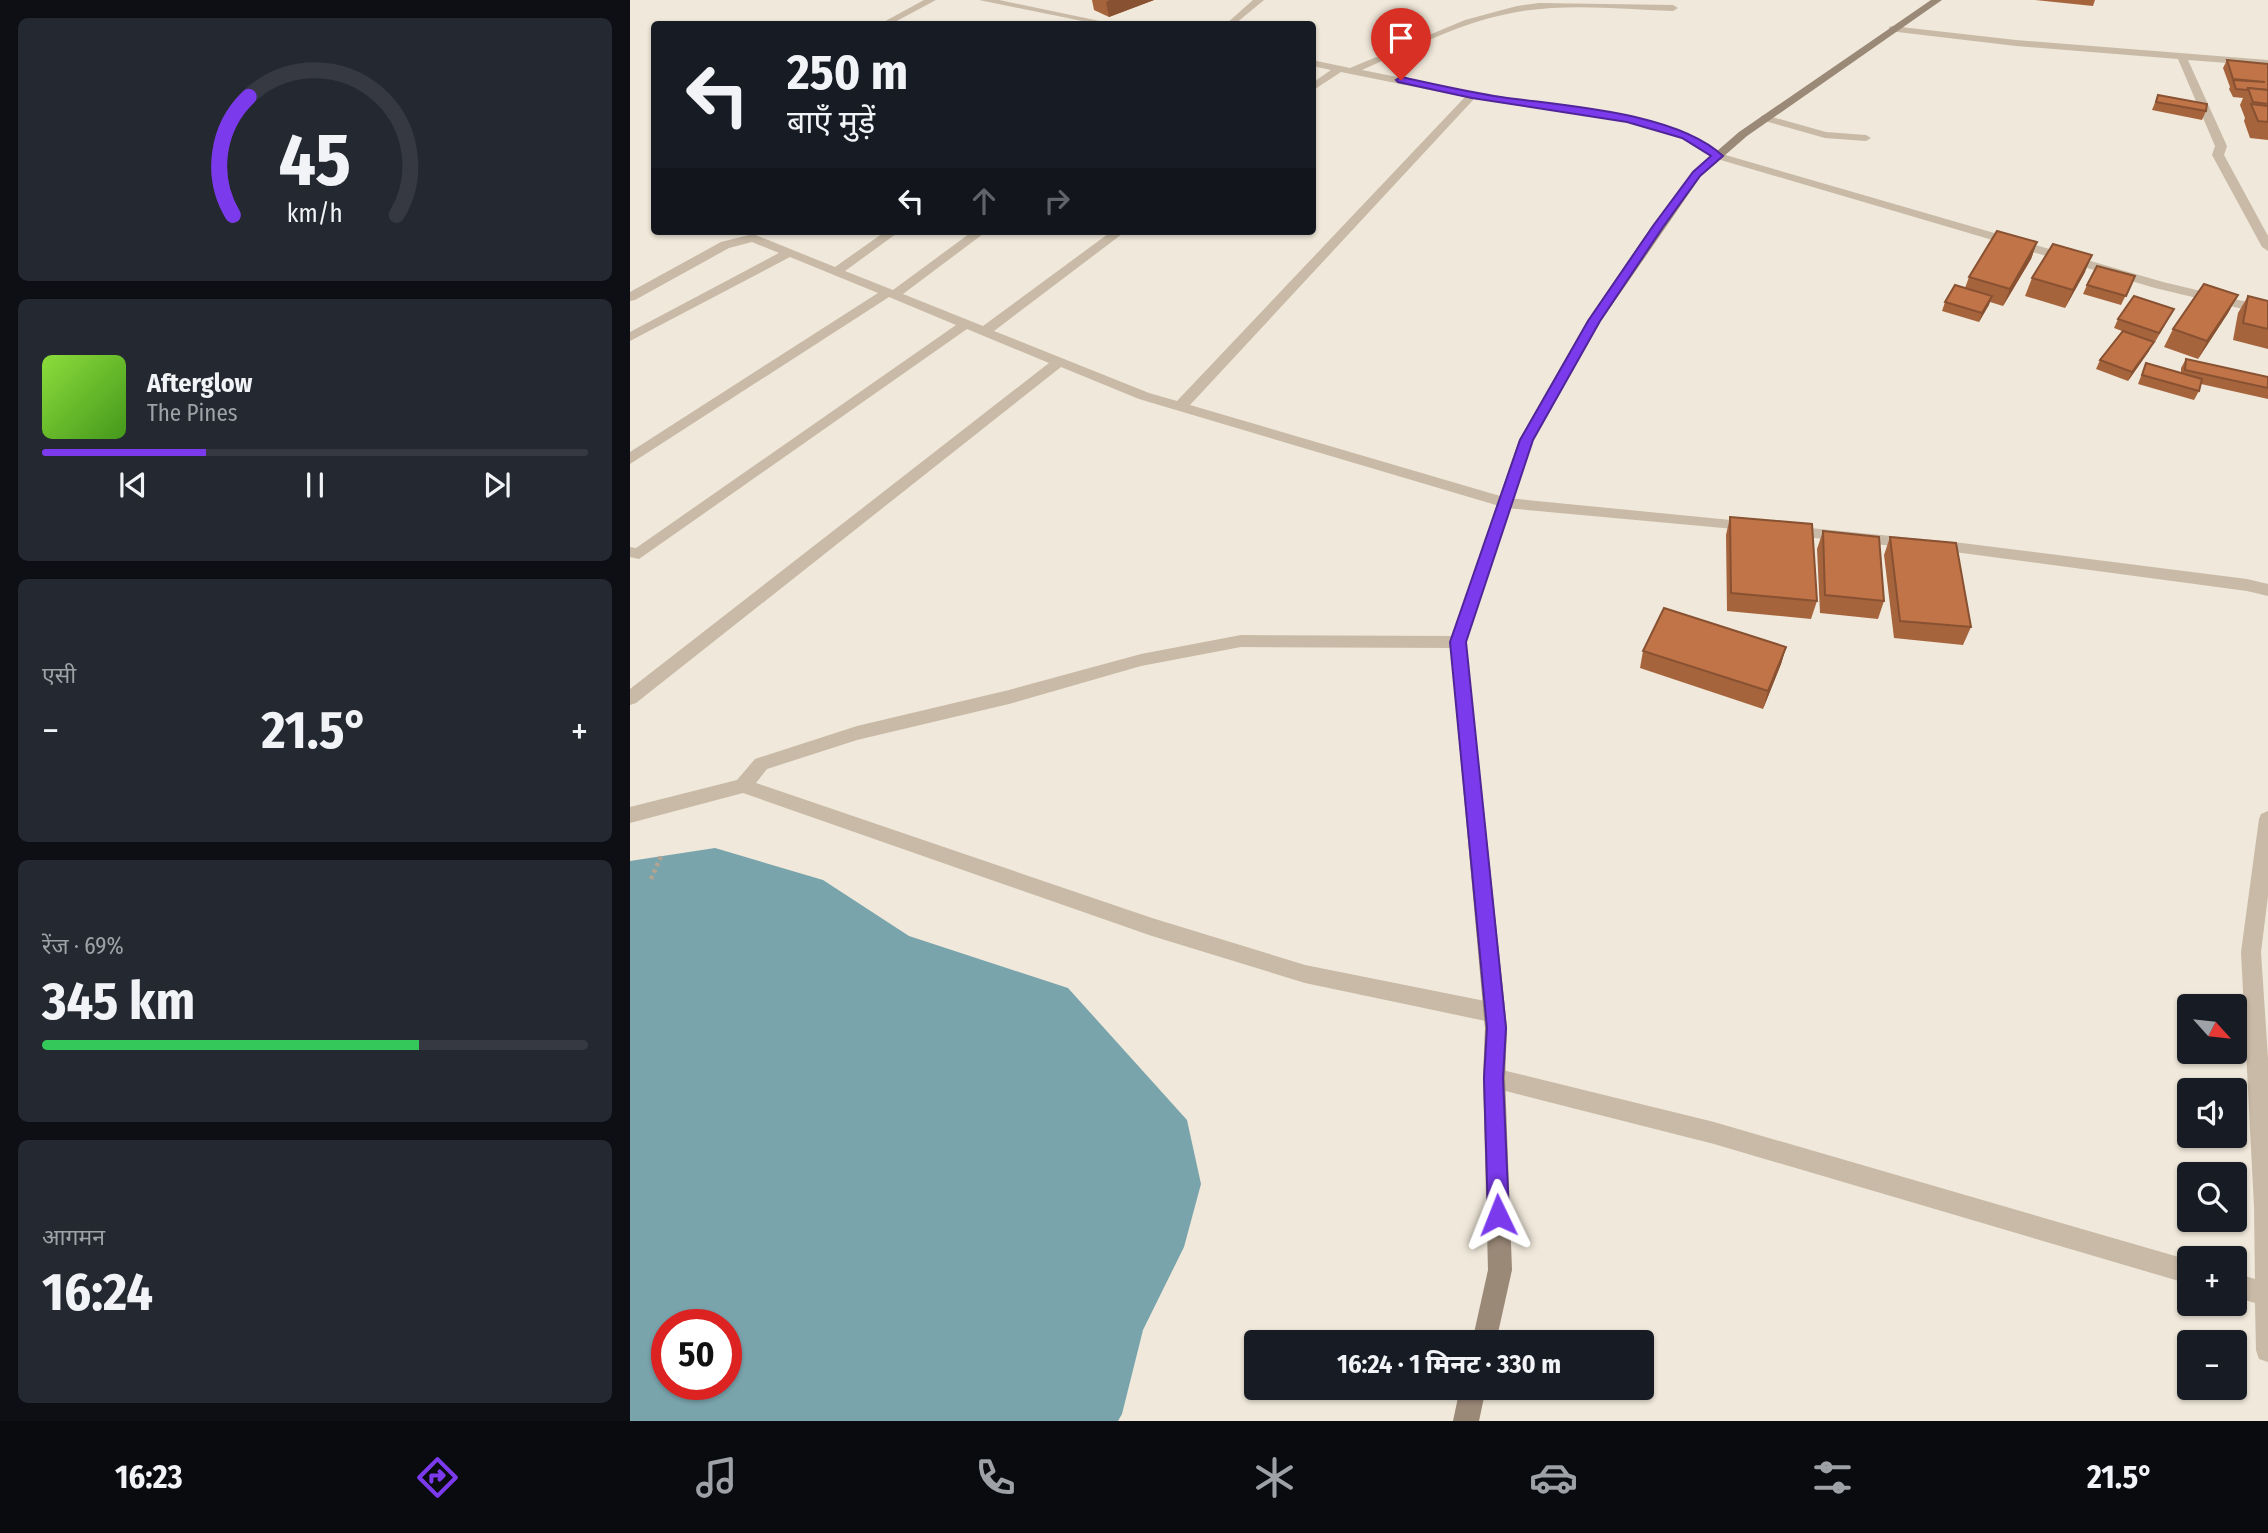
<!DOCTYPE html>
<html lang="hi">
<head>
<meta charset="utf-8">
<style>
	body { margin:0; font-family:"Fira Sans Condensed","Noto Sans Devanagari",sans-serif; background:#242831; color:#f1f3f6; height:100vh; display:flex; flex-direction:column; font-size:26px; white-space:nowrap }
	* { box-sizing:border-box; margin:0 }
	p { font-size:23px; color:#9ea1a6 }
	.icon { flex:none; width:38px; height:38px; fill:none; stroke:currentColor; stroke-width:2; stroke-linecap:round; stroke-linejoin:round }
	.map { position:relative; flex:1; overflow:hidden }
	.drawer { display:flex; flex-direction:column; gap:18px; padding:18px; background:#0d0f14; width:630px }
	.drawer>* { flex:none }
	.banner { position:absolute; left:21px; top:21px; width:665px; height:214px; border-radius:7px; box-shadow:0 2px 5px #0004; background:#171b24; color:#f1f3f6; overflow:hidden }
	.needle { width:46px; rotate:117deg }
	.buttons { position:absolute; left:1547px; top:994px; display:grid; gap:14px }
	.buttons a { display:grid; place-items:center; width:70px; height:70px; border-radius:7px; background:#171b24; box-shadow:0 2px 5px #0004; font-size:35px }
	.speed { position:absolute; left:21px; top:1309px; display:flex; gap:14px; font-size:35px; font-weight:700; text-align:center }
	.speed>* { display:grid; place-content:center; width:91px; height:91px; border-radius:50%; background:#171b24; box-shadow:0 2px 5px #0004; line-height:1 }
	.speed .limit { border:10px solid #d22; background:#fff; color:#111 }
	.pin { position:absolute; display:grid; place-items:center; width:60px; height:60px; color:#fff; margin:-72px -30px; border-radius:50% 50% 50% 0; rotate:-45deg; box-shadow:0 0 7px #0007 }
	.pin .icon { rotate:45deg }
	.me { position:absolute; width:77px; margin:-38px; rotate:358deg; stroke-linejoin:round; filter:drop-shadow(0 0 5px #0008) }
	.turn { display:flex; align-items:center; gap:24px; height:147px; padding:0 21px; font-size:32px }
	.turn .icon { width:91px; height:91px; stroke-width:2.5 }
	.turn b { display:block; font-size:49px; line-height:60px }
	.lanes { display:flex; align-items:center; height:66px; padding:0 21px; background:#0003; justify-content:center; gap:35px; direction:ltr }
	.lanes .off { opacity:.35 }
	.big { font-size:52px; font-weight:700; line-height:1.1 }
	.drawer .widget { flex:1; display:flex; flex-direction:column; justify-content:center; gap:10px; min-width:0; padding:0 24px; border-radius:10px; background:#242831 }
	.drawer .dial { align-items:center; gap:0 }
	.dial svg { height:182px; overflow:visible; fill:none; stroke:#363941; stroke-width:7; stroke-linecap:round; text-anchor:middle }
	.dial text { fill:#f1f3f6; stroke:none }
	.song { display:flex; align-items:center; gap:21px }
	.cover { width:84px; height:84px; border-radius:10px; background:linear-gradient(135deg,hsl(90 70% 55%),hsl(100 70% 35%)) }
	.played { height:7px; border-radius:4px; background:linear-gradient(90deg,#7c3aed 30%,#363941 30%) }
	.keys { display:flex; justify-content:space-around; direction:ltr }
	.heat { display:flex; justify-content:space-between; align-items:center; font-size:38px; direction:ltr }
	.charge { height:10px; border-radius:5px; background:linear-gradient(90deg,#34c759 69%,#363941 0) }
	.trip { position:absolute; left:614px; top:1330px; width:410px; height:70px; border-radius:7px; background:#171b24; box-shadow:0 2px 5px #0004; font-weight:700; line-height:70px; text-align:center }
	.menu { display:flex; height:112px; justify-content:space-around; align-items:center; background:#090b0e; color:#9ea1a6 }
	.menu .icon { width:49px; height:49px }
	.menu .current { color:#7c3aed }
	.menu b { font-size:32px; color:#f1f3f6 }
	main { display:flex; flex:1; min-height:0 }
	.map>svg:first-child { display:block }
	.water { fill:#7aa4ac; fill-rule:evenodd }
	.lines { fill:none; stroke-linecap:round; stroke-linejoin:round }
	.path { stroke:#b3a491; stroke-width:4.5; stroke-dasharray:3.5 3.5; stroke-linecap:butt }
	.street { fill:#c8baa6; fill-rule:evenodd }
	.secondary { fill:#9b8978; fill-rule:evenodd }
	.wall { fill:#a6643d }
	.shaded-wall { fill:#875132 }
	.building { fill:#c17447; stroke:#875132; stroke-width:2 }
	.route { fill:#7c3aed; stroke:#51269a; stroke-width:2 }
</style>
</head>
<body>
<main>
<section class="drawer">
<div class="widget dial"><svg viewBox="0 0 100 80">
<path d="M14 69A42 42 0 1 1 86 69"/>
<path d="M14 69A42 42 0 0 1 21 17" stroke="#7c3aed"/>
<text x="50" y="56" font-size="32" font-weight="700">45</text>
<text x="50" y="72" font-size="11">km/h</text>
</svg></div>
<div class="widget">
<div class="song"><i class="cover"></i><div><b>Afterglow</b><p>The Pines</p></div></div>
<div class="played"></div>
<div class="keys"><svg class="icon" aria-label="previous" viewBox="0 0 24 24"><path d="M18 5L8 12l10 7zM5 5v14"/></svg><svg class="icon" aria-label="pause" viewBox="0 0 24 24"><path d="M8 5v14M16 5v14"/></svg><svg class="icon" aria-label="next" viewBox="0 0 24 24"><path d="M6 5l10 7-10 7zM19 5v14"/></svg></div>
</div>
<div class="widget"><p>एसी</p>
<div class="heat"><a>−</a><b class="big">21.5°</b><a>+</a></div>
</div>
<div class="widget"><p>रेंज · 69%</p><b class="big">345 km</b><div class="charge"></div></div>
<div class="widget"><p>आगमन</p><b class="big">16:24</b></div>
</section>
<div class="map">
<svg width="1638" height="1421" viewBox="0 0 1638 1421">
	<rect width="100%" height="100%" fill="#f0e8da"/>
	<path class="water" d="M85,848L193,880L279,936L438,988L557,1120L571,1184L554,1247L513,1330L492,1414L488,1421H0V861ZM37,1325H96V1384H37Z"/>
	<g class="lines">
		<path class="path" d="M21,879L32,854"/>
		<g class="street">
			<path d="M294,0H306L261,24H250Z"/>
			<path d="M349,0H369L484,24H467Z"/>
			<path d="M623,0H634L605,24H596Z"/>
			<path d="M909,3L1043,5L1048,8L1043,11C992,9 938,3 887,12C833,21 782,48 732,70L842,92L998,116L1059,134L1092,154L1533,282L1638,307V315L1525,288L1084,158L1051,138L997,122L844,99L560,405L877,498L1121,522L1129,527L1126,531L876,508L509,399L431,367L6,703L0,705V689L419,363L337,329L9,559L0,557V547L6,548L326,325L259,297L0,464V452L248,293L160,257L0,341V332L149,253L122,242L99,248L5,300L0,301V292L91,242L123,234L205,267L256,231H270L215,271L263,290L343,231H357L273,294L353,326L482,231H496L364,331L519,393L547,401L835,97L711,72L682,91V83L701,70L682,66V60L720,68L835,20L887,6Z"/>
			<path d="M1262,26L1386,40L1638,60V66L1558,60L1597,146L1594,155L1638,236V251L1632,247L1582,155L1585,146L1548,59L1386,46L1259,31V27Z"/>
			<path d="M1135,115L1196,132L1236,135L1241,138L1236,141L1195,138L1131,120V116Z"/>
			<path d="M1160,526L1332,543L1617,579L1638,584V596L1617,591L1332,553L1155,535L1152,531L1155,527Z"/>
			<path d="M611,635L828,636L836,642L828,648L611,647L511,666L379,704L227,740L137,769L126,783L522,918L675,965L865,1003L872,1006L875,1013L872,1020L865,1023L675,983L522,936L113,793L0,823V807L107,780L125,759L227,726L379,690L511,654Z"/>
			<path d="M1638,811V896L1631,952L1638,1058V1362L1629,1359L1626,1350L1625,1303L1605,1297V1273L1625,1279L1624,1207L1611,952L1629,819L1631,814Z"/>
			<path d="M864,1068L1084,1122L1559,1260V1284L1084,1144L864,1088L856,1085L853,1078L856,1071Z"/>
		</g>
		<g class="secondary">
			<path d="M1301,0H1312L1117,136L1071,176L971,321L903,440L836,642L877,1028L875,1078L882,1270L866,1342H842L858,1270L853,1078L855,1028L820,642L889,440L957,321L1024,223L1063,172L1109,132Z"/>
			<path d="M830,1388H856L849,1421H823Z"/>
		</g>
	</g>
	<g class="wall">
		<path d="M462,0H524L479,17L464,10Z"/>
		<path d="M1405,0H1465L1463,6Z"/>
		<path d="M1597,60L1638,64V140L1620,138L1614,121L1615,118L1610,105L1613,98L1603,97L1599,89L1600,87L1593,68Z"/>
		<path d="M1528,95L1576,111L1572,120L1522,110Z"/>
		<path d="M1407,242L1401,259L1373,306L1360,302L1349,322L1312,311L1315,302L1335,288L1339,277Z"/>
		<path d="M1455,272L1435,308L1395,296L1402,278Z"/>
		<path d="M1505,276L1491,305L1453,294L1457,285Z"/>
		<path d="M1608,295L1598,313L1568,359L1534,347L1543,329Z"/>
		<path d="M1618,296L1638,301V349L1603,340L1608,313Z"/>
		<path d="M1544,309L1525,342L1504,335L1519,351L1498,381L1466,369L1470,360L1492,331L1484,328L1488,319Z"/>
		<path d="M1556,359L1638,377V399L1571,384L1569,391L1564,400L1508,384L1516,363L1551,373V368Z"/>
		<path d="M1100,517L1187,601L1181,619L1097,611L1096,535Z"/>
		<path d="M1193,531L1254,601L1248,619L1190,613L1187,549Z"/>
		<path d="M1260,537L1341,627L1333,645L1264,638L1254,555Z"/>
		<path d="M1156,647L1151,664L1133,709L1010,668L1013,651Z"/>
	</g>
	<g class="shaded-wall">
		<path d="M480,0H524L479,17L476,2Z"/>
		<path d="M1407,242L1401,259L1373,306L1380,289Z"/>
		<path d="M1462,255L1455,272L1435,308L1443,290Z"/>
		<path d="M1608,295L1598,313L1568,359L1577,341Z"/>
		<path d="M1362,296L1359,305L1349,322L1352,313Z"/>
		<path d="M1524,342L1519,351L1498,381L1502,372Z"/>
		<path d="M1156,647L1151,664L1133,709L1138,691Z"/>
	</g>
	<g class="building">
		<path d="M1597,60L1638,64V90L1618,88L1617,90L1606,89L1603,80L1635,82L1603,79Z"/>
		<path d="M1618,88L1638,90V104L1623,102Z"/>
		<path d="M1528,95L1577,104L1576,111L1526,102Z"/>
		<path d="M1621,104L1638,106V122L1628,121Z"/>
		<path d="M1367,231L1407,242L1380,289L1339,277Z"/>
		<path d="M1423,244L1462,255L1443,290L1402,278Z"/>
		<path d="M1467,266L1505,276L1496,296L1457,285Z"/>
		<path d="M1574,284L1608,295L1577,341L1543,329Z"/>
		<path d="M1325,285L1362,296L1352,313L1315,302Z"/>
		<path d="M1504,296L1544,309L1529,333L1488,319Z"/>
		<path d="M1618,296L1638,301V329L1613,323Z"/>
		<path d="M1493,331L1524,342L1502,372L1470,360Z"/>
		<path d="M1556,359L1638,377V388L1555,370Z"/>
		<path d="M1516,363L1572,379L1569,391L1512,375Z"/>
		<path d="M1100,517L1182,524L1187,601L1101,593Z"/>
		<path d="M1193,531L1249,537L1254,601L1195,595Z"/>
		<path d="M1260,537L1326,543L1341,627L1270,621Z"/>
		<path d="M1034,608L1156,647L1138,691L1013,651Z"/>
	</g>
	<path class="route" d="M771,77C804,84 838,92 871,97C934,106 1046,112 1093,156L1070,176L1033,227L970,321L903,440L836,642L876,1028L873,1078L879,1215L876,1223L868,1226L861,1223L858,1215L854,1078L857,1028L820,642L890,440L958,321L1023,226L1063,172L1081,156L1052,138L997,122L842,98L768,82L766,80Z"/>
</svg>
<div class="buttons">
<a><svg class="needle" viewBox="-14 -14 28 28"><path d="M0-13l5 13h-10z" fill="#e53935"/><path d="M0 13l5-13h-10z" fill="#9ea1a6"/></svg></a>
<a><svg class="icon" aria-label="sound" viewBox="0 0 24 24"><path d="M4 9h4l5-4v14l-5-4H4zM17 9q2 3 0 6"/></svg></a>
<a><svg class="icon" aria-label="search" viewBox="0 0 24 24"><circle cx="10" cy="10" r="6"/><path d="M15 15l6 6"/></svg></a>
<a>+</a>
<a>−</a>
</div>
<div class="speed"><div class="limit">50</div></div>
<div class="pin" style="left:771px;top:80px;background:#d93025"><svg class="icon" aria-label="arrive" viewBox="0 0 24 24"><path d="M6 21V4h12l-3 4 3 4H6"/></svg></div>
<svg class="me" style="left:868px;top:1215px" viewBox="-20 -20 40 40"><path d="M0-17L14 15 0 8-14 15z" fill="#7c3aed" stroke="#fff" stroke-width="4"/></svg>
<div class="trip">16:24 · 1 मिनट · 330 m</div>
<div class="banner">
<div class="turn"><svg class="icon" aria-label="left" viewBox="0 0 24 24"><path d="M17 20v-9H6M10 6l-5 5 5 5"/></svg><div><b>250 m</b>बाएँ मुड़ें</div></div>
<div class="lanes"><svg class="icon" aria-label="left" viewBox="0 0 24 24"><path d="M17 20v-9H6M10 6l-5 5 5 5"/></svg><svg class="icon off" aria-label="ahead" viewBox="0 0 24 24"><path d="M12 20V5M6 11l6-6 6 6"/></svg><svg class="icon off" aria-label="right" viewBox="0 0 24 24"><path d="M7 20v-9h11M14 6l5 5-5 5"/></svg></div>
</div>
</div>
</main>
<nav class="menu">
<b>16:23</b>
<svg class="icon current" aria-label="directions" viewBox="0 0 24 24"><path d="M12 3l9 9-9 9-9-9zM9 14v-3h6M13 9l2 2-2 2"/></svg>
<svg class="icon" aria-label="music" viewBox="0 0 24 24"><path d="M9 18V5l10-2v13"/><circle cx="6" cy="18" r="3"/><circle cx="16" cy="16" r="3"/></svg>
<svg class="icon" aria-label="phone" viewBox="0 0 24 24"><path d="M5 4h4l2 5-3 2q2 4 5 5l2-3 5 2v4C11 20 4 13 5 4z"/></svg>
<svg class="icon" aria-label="climate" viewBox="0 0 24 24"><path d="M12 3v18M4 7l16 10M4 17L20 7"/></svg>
<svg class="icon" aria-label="car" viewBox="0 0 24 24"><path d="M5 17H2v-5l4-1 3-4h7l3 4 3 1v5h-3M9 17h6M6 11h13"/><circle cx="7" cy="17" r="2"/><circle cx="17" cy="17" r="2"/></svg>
<svg class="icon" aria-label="filters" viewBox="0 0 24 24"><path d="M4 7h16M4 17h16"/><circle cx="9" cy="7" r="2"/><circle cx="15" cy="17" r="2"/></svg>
<b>21.5°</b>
</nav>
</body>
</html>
